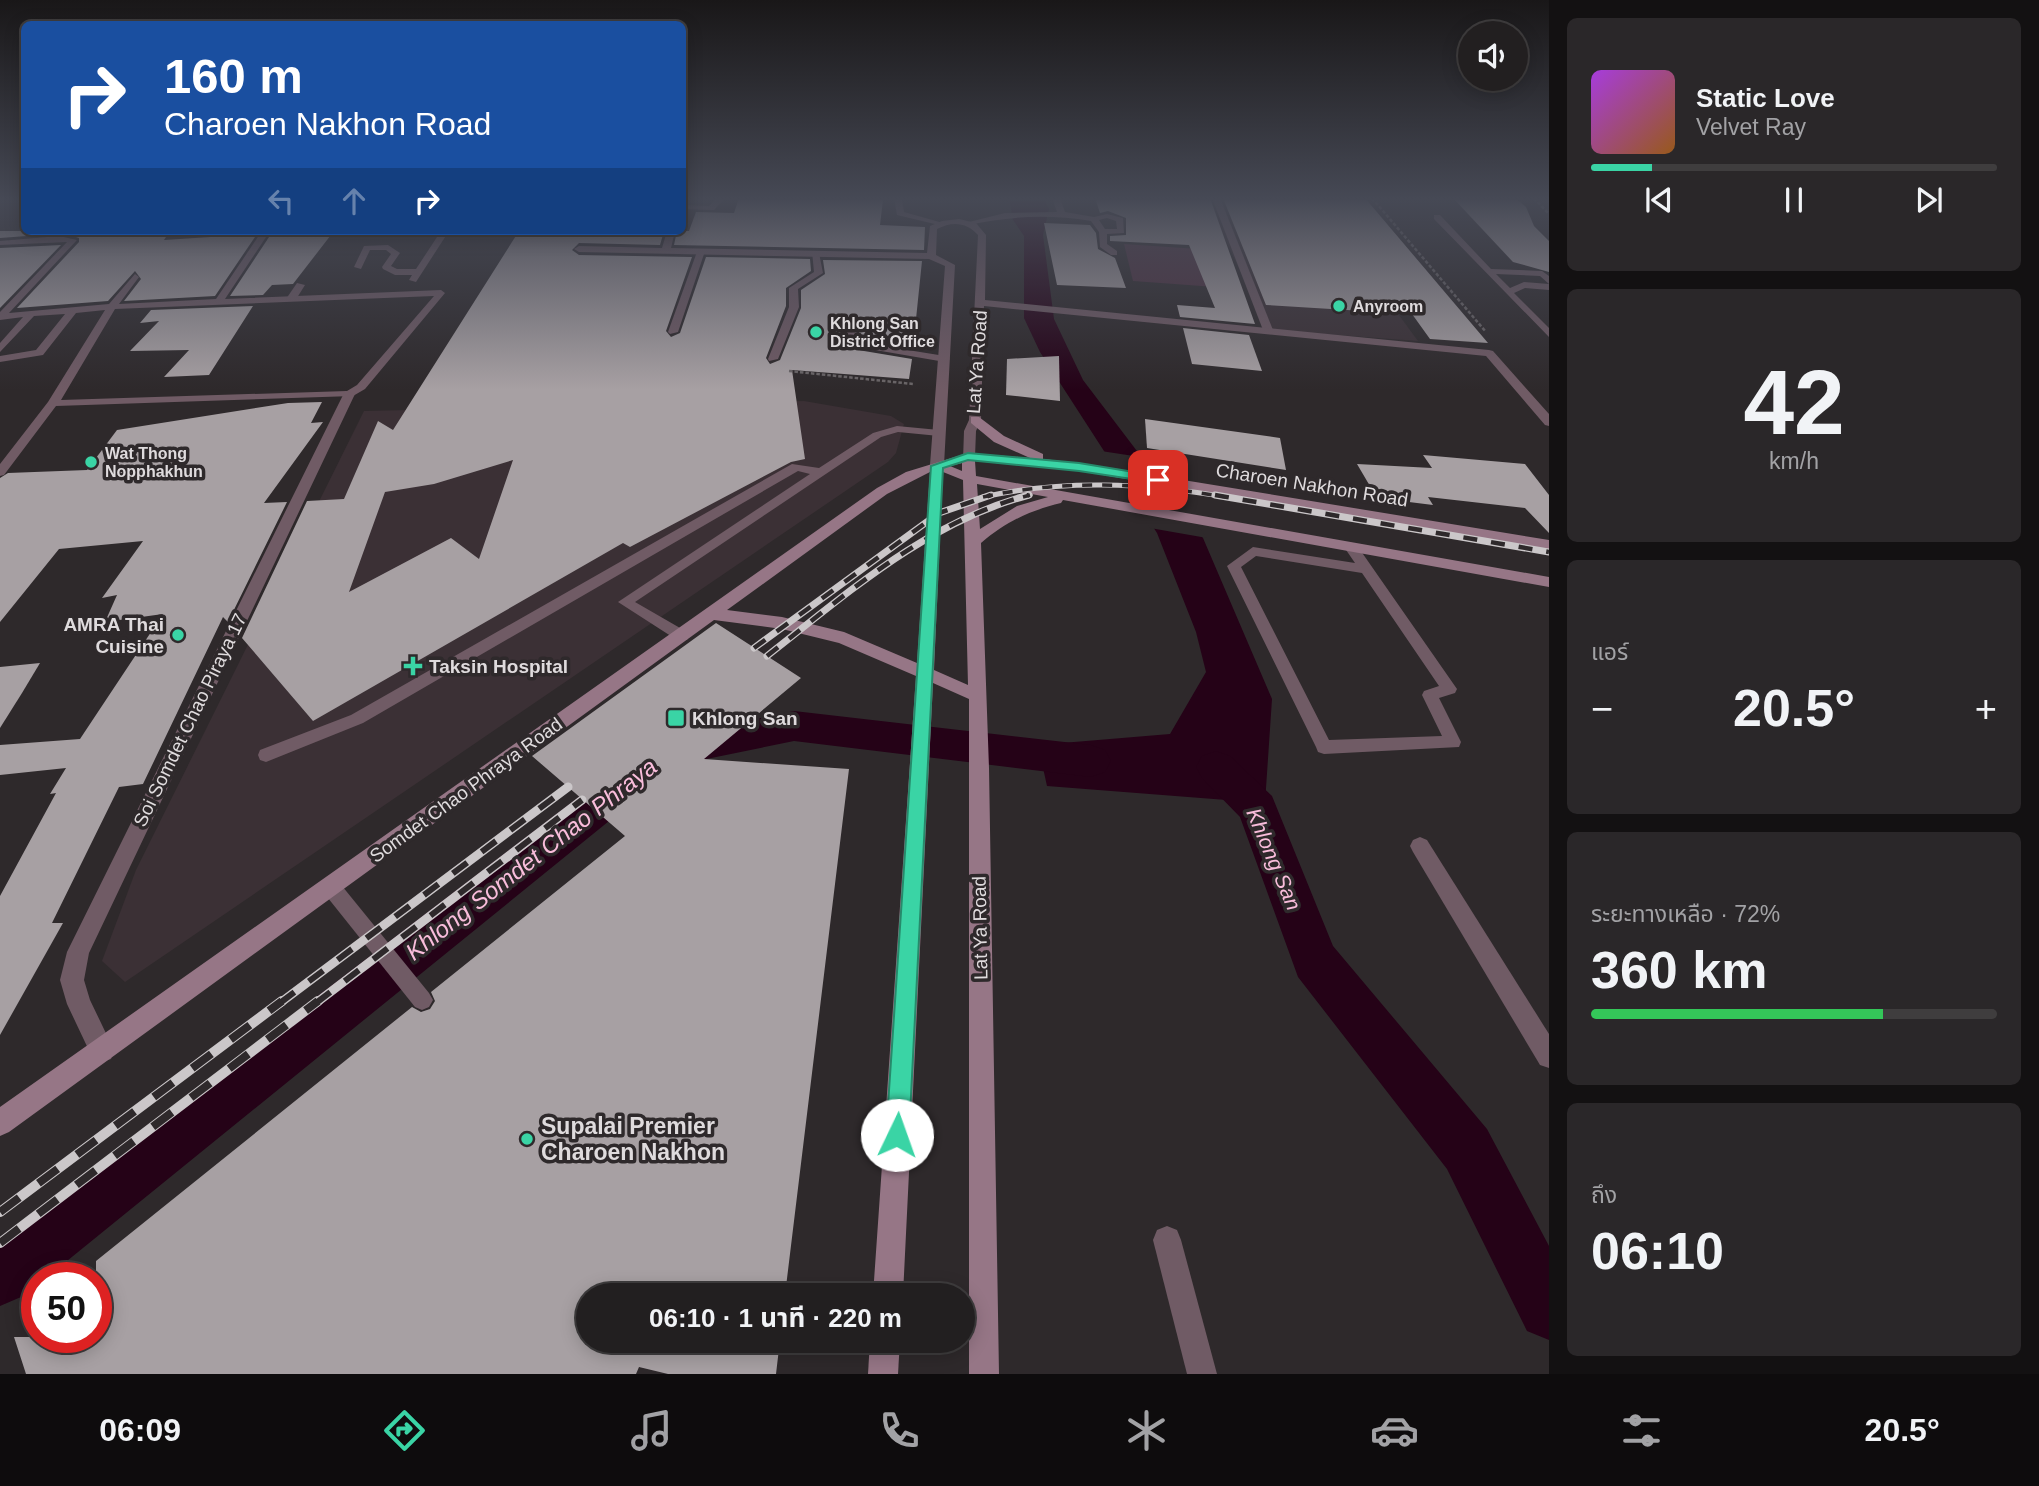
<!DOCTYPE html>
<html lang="th">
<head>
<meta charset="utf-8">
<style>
	body { margin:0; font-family:Helvetica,"Noto Sans Thai",sans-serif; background:#2a2729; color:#f1f3f6; height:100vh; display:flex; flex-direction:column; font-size:26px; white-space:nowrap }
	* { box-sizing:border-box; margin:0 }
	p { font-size:23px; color:#a2a2a5 }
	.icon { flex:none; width:38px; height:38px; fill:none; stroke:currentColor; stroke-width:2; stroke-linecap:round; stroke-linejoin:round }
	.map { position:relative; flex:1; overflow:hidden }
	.details { display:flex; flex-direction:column; gap:18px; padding:18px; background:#131112; width:490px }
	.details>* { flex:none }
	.guide { position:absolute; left:21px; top:21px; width:665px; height:214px; border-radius:10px; box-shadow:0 4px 18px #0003,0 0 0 2px #3f3d3e; background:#1a4fa0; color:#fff; overflow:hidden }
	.tools { position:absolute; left:1458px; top:21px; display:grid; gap:14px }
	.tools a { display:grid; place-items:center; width:70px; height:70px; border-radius:50%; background:#221f20; box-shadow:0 4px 18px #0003,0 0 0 2px #3f3d3e; font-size:35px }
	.speed { position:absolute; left:21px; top:1262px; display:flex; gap:14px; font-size:35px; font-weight:700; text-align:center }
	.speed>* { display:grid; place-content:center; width:91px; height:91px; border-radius:50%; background:#221f20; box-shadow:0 4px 18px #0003,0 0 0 2px #3f3d3e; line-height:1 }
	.speed .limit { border:10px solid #d22; background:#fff; color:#111 }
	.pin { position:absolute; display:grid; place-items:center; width:60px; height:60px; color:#fff; margin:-30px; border-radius:14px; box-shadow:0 4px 10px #0006 }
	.me { position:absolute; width:77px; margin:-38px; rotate:3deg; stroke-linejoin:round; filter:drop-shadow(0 0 5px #0008) }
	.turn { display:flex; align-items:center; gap:24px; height:147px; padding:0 28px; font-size:32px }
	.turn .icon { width:91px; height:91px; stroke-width:2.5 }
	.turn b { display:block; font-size:49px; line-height:60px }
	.lanes { display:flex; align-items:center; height:66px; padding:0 28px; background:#0003; justify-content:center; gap:35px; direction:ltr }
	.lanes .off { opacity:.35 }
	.big { font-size:52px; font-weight:700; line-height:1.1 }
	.details .widget { flex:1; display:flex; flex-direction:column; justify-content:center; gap:10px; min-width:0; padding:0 24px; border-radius:10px; background:#2a2729 }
	.details .dial { align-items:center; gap:0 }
	.dial b { font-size:91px; line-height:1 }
	.song { display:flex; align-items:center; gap:21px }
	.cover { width:84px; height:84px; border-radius:10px; background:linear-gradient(135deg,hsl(280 70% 55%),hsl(30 70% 35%)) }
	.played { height:7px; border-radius:4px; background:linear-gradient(90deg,#3ad4a5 15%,#3f3d3e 15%) }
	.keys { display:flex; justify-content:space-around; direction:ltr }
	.heat { display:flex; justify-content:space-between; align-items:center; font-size:38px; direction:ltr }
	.charge { height:10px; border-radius:5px; background:linear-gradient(90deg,#34c759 72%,#3f3d3e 0) }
	.trip { position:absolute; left:576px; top:1283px; width:399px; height:70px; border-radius:35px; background:#221f20; box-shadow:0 4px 18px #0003,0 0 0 2px #3f3d3e; font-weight:700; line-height:70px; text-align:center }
	.dock { display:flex; height:112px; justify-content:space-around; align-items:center; background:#0e0c0d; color:#a2a2a5 }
	.dock .icon { width:49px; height:49px }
	.dock .current { color:#3ad4a5 }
	.dock b { font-size:32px; color:#f1f3f6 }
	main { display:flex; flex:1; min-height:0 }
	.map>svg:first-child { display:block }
	.built { fill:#3b3035 }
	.green { fill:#4e3040 }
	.water { fill:#250217 }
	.pier { fill:#2e292b }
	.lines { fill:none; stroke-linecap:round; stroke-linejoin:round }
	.canal { fill:#250217; fill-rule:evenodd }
	.building { fill:#a7a0a3; fill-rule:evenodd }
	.path { stroke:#6a6567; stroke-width:2.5; stroke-dasharray:3.5 2; stroke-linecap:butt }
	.lane { fill:#705b65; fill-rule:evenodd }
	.street { fill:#705b65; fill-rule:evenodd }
	.secondary { fill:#967686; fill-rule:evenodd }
	.rail-far3-casing { stroke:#cbc7c9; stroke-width:5 }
	.rail-far2-casing { stroke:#cbc7c9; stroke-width:7 }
	.rail-far1-casing { stroke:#cbc7c9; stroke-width:9 }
	.rail-casing { stroke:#cbc7c9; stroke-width:10 }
	.rail-far3 { stroke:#2e292b; stroke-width:3.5; stroke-dasharray:10; stroke-linecap:butt }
	.rail-far2 { stroke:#2e292b; stroke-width:4.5; stroke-dasharray:14; stroke-linecap:butt }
	.rail-far1 { stroke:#2e292b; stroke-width:6; stroke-dasharray:18; stroke-linecap:butt }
	.rail { stroke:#2e292b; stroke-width:8; stroke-dasharray:24; stroke-linecap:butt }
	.route { fill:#3ad4a5; stroke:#268a6b; stroke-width:2 }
	.poi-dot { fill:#3ad4a5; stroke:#2e292b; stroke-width:2.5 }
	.labels { text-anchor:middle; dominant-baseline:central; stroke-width:7; stroke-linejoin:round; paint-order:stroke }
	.far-poi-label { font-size:16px; font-weight:bold; fill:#dfdbdd; stroke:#2e292b; text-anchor:start }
	.street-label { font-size:19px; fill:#dfdbdd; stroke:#2e292b }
	.poi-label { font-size:19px; font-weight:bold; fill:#dfdbdd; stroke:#2e292b; text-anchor:start }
	.water-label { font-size:21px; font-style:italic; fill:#f9bddb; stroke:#2e292b }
	.near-poi-label { font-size:23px; font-weight:bold; fill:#dfdbdd; stroke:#2e292b; text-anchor:start }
	.near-water-label { font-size:24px; font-style:italic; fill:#f9bddb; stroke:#2e292b }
</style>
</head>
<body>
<main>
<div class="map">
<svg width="1549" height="1374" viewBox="0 0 1549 1374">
	<rect width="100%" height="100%" fill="#2e292b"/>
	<g class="built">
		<path d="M1205,198H1313L1418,341L1269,330Z"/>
		<path d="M804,401L891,416L904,424L896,453L888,462L125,982L102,961L136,870L364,411Z"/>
	</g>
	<path class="green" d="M1124,244L1213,250L1229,288L1133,281Z"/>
	<path class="water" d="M1009,198H1043L1049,209L1043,235L1054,319L1083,380L1203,538L1272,699L1265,803L1047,786L1038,745L1170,734L1206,672L1196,632L1157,533L1040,352L1024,318V236L1013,220Z"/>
	<path class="pier" d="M1101,451L1147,458L1207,538L1150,528Z"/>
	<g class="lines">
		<g class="canal">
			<path d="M794,711L1091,745L1105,750L1111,761L1105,772L1091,777L794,741L677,765L663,761L657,750L663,739L677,735Z"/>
			<path d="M1216,751L1230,756L1272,796L1333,946L1487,1129L1549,1246V1340L1527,1331L1447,1169L1298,977L1240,817L1202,778L1196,767L1202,756Z"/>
			<path d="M632,763L646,767L652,779L646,791L46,1278H37V1285L21,1297L0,1306V1238L618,767Z"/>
		</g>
	</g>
	<g class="building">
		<path d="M739,198H878L883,200L880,225L925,227L924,250L674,245L677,231H689L696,212L734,213Z"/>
		<path d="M1095,198H1210L1255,324L1180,317L1177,305L1215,308L1189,245L1110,241V236L1126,235V218L1108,211L1100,213Z"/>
		<path d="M1223,198H1365L1488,343L1430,339L1412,314L1266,305Z"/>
		<path d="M1453,198H1512L1519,201L1526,207L1534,226L1549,241V272L1513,262Z"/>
		<path d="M1044,223L1090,225L1096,233L1098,249L1115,258L1126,288L1057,285Z"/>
		<path d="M0,231H55L53,234L0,238Z"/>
		<path d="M170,231L164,240L226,236L231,231H259L215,296L124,301L141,279L135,271L108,301L17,308L79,242V238L70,235Z"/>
		<path d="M273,231H334L293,284L272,285L263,295L230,296Z"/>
		<path d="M519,231H664L660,245L579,243L572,250L579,255L692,257L666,331L671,337L680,333L706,257L810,259L811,271L786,288V306L766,358L770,364L780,360L801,308V290L825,274L823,260L922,261L913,348L860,340L858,323L851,320L844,325L843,340L852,349L912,359L909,379L792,370L805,459L791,462L630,547L623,543L313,721L242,638L307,501L344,499L378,421L393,430ZM513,460L479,559L451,538L349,592L385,492L434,484Z"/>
		<path d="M61,245L0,308V248Z"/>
		<path d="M253,306L209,375L164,377L189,350L130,351L159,321L140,323L151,310Z"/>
		<path d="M1183,328L1249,335L1262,371L1192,364Z"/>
		<path d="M1059,356L1060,401L1006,395L1007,359Z"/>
		<path d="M322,402L311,423L323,422L264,503L287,502L228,622L223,617L143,784L119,787L52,923H63L0,1035V896L56,793L50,794L66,768L0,775V745L80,739L163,614L105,622L117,595L102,598L143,541L59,549L0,622V478L8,473L87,470L117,430L288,403Z"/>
		<path d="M1145,419L1280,438L1286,470L1147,448Z"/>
		<path d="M1423,455L1525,464L1549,495V533L1525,508L1428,497L1433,505L1377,498L1357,464L1432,468Z"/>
		<path d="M716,623L801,678L704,759L849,769L785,1295H588V1340H780L776,1374H668L639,1367L636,1374H26L14,1337H96V1261L412,1007L421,1012L430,1009L435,1001L431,992L625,836L532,756Z"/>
		<path d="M40,663L22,693L0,728V667Z"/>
	</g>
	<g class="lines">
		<g class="path">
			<path d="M1372,198L1486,332"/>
			<path d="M1534,198L1549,214"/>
			<path d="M789,371L913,384"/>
		</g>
		<g class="lane">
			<path d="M717,198H725L714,210L682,209V205L709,206Z"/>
			<path d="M894,198H930L926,200H902L904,212L943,223L939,225L897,215Z"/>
			<path d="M1052,198H1060L1065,212L1094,217L1107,214L1123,218L1124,233L1107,234V244L1117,251V255H1111L1100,247L1099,232L1091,221C1049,214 1010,216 969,225L965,223L1005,213L1057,212ZM1107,218L1116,221L1117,229H1105L1099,220Z"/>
			<path d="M1212,198H1220L1273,330L1271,332L1263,330Z"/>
			<path d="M1434,215H1440L1491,269L1542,271L1549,276V284L1540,276L1496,274L1510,288L1524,282L1549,284V290L1525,288L1514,293L1549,328V337L1434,219Z"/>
			<path d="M262,231H270L225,299L441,290L445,293L365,389L353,396L56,406L4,475L0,476V464L48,402L105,310L76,313L43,355L0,362V356L36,350L65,314L34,316L0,352V343L23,317L0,320V312L67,242L0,245V241L59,236L77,240L9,313L109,304L135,274L139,277L119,304L216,299ZM434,296L357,385L347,391L61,400L115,309Z"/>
			<path d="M441,231H449L416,282L409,280L412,275H395L383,269L382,267L391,254L386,250H370L361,269L354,267L364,246L388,245L400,253L391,266L397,269H416Z"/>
			<path d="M698,249L705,251L678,332L670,334L668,332Z"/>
			<path d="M812,251L819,253L823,273L798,289L799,307L778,359L769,361L768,359L789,307V288L814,272Z"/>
			<path d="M852,322L857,325L856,339L858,342L945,356L950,359L945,362L852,346L846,340L847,325Z"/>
			<path d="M897,426L939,430L945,433L939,436L898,432L881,437L635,602L687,632L689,636L687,640H677L618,602L810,474L798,471L363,723L266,762L260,760L258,755L260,750L351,715L792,464L819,468L873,433Z"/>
			<path d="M1351,543L1356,544L1457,689L1455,693L1439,698L1461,742L1459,747L1324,754L1318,752L1316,747L1227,566L1253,547L1355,563L1344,547ZM1256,556L1362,573L1439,686L1424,691L1422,695L1442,736L1329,740L1241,567Z"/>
			<path d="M331,878L338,881L429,993L433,1000L429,1007L422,1010L415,1007L324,893L321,887L324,881Z"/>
		</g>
		<g class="street">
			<path d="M959,219L976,223L986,235L985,300L1489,350L1493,351L1549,414V426L1545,425L1486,356L984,306L981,420L976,431L975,457L973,460H963L964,431L969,420L978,235C967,222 952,221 937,229L936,255L955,265L944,465L937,469L930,465L945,266L929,259L579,252L574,249L579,246L662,248L667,231H675L671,248L927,253L930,226L942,221Z"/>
			<path d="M61,231H70L62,240H56Z"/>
			<path d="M297,283L305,285L295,301H287L286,299Z"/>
			<path d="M345,391L355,394L89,953L84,980L90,1000L114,1050L111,1059L102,1062L93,1059L67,1004L60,980L67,952Z"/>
			<path d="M1420,837L1427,840L1549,1034V1068L1540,1065L1413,852L1410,846L1413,840Z"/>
			<path d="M1167,1226L1177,1230L1181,1240L1217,1374H1187L1153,1240L1157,1230Z"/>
		</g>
		<g class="secondary">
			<path d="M971,417H979L1004,436L1043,454V459L1079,463L1549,540V550L1079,471L975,461L976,476L1549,577V587L1063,500L1061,503C1029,511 1007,521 981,543L989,768L999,1374H969V699L933,683L903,1295H873L916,676L839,643L782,629L714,620L9,1132L0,1136V1107L877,488L906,472L968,453L1030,458L994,442L971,423ZM962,463V471L950,466ZM930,472L917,663L844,632L782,617L727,610L887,494ZM943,472L963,480L968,685L934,670ZM977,484L1048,497L1017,506L980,529Z"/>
			<path d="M870,1340H900L898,1374H868Z"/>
		</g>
		<g class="rail-far3-casing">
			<g id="rail-far3">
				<path d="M983,497C1065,479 1143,483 1226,497"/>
				<path d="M1023,497L1030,495"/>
			</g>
		</g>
		<g class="rail-far2-casing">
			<g id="rail-far2">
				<path d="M1215,495L1549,552"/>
				<path d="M754,648L939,513L991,495"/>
				<path d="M767,656C849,592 927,522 1029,495"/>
			</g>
		</g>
		<g class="rail-far1-casing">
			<g id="rail-far1">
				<path d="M280,1003L568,787"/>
				<path d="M316,1003L582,800"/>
			</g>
		</g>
		<g class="rail-casing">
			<g id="rail">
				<path d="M0,1212L282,1001"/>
				<path d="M0,1243L318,1001"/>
			</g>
		</g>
		<use href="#rail-far3" class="rail-far3"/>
		<use href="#rail-far2" class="rail-far2"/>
		<use href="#rail-far1" class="rail-far1"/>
		<use href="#rail" class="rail"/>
	</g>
	<linearGradient id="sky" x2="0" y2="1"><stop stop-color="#191718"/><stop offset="0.51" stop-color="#464955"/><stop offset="1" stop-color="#464955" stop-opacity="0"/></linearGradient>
	<rect width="1549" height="390" fill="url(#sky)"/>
	<path class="route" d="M968,453L1079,463L1158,476L1164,480L1158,483L1079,471L968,460L943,468L909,1135L906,1143L897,1146L889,1143L886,1135L931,466Z"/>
	<g class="poi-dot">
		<circle cx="1339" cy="306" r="7"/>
		<circle cx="816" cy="332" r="7"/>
		<circle cx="91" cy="462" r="7"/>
		<circle cx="178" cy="635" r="7"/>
		<path d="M409.5 655.5h7v7h7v7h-7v7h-7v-7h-7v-7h7z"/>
		<rect x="667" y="709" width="18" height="18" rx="3.5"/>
		<circle cx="527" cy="1139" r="7"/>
	</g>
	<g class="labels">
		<g class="far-poi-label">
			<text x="1353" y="306">Anyroom</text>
			<text x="830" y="323">Khlong San<tspan x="830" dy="18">District Office</tspan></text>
			<text x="105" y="453">Wat Thong<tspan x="105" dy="18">Nopphakhun</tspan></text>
		</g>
		<g class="street-label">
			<text transform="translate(977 362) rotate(-86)">Lat Ya Road</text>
			<text transform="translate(1312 485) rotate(9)">Charoen Nakhon Road</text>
			<text transform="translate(190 720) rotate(-64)">Soi Somdet Chao Piraya 17</text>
			<text transform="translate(466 790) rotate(-36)">Somdet Chao Phraya Road</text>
			<text transform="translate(980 928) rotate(-91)">Lat Ya Road</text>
		</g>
		<g class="poi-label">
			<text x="164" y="624" text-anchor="end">AMRA Thai<tspan x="164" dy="22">Cuisine</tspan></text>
			<text x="429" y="666">Taksin Hospital</text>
			<text x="692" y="718">Khlong San</text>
		</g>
		<g class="water-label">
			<text transform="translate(1274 859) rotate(67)">Khlong San</text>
		</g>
		<g class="near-poi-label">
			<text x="541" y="1126">Supalai Premier<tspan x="541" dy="26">Charoen Nakhon</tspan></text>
		</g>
		<g class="near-water-label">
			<text transform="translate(531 859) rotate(-38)">Khlong Somdet Chao Phraya</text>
		</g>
	</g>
</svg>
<div class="tools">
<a><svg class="icon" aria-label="sound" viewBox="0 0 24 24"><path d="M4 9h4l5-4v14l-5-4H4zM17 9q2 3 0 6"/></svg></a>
</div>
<div class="speed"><div class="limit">50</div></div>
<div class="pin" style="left:1158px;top:480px;background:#d93025"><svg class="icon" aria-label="arrive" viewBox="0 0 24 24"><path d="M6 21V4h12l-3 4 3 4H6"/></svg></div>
<svg class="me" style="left:897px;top:1135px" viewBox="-20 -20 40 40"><circle r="19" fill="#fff"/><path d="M0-13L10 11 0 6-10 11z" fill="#3ad4a5"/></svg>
<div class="trip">06:10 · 1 นาที · 220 m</div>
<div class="guide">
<div class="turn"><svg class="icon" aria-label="right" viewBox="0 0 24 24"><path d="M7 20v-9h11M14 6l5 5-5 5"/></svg><div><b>160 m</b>Charoen Nakhon Road</div></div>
<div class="lanes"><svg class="icon off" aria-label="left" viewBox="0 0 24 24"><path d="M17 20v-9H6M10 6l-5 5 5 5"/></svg><svg class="icon off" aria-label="ahead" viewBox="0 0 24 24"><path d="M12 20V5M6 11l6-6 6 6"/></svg><svg class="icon" aria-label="right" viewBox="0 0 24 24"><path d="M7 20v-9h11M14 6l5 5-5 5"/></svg></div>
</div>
</div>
<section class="details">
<div class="widget">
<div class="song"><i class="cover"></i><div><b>Static Love</b><p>Velvet Ray</p></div></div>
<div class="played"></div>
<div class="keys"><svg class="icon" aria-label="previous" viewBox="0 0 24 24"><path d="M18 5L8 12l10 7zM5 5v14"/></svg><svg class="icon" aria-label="pause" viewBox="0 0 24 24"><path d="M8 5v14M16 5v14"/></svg><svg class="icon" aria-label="next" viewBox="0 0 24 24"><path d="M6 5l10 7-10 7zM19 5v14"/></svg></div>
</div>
<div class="widget dial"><b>42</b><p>km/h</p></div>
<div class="widget"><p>แอร์</p>
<div class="heat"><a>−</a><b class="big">20.5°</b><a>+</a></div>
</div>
<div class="widget"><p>ระยะทางเหลือ · 72%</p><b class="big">360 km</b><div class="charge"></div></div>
<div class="widget"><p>ถึง</p><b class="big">06:10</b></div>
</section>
</main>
<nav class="dock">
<b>06:09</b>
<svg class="icon current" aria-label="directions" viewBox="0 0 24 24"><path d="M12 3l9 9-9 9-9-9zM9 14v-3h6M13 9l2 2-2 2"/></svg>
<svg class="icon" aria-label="music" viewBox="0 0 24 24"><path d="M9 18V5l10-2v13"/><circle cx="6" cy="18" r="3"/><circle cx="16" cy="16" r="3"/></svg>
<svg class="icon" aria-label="phone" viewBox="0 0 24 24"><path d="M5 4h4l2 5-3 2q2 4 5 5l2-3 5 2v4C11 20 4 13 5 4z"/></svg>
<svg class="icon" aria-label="climate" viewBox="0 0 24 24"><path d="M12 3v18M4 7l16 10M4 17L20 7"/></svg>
<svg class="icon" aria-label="car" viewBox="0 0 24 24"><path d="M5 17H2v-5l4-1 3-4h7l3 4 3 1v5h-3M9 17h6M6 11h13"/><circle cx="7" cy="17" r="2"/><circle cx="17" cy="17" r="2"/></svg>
<svg class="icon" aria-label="filters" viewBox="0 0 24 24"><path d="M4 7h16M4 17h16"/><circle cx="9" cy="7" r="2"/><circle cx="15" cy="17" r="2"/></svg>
<b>20.5°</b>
</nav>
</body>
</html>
